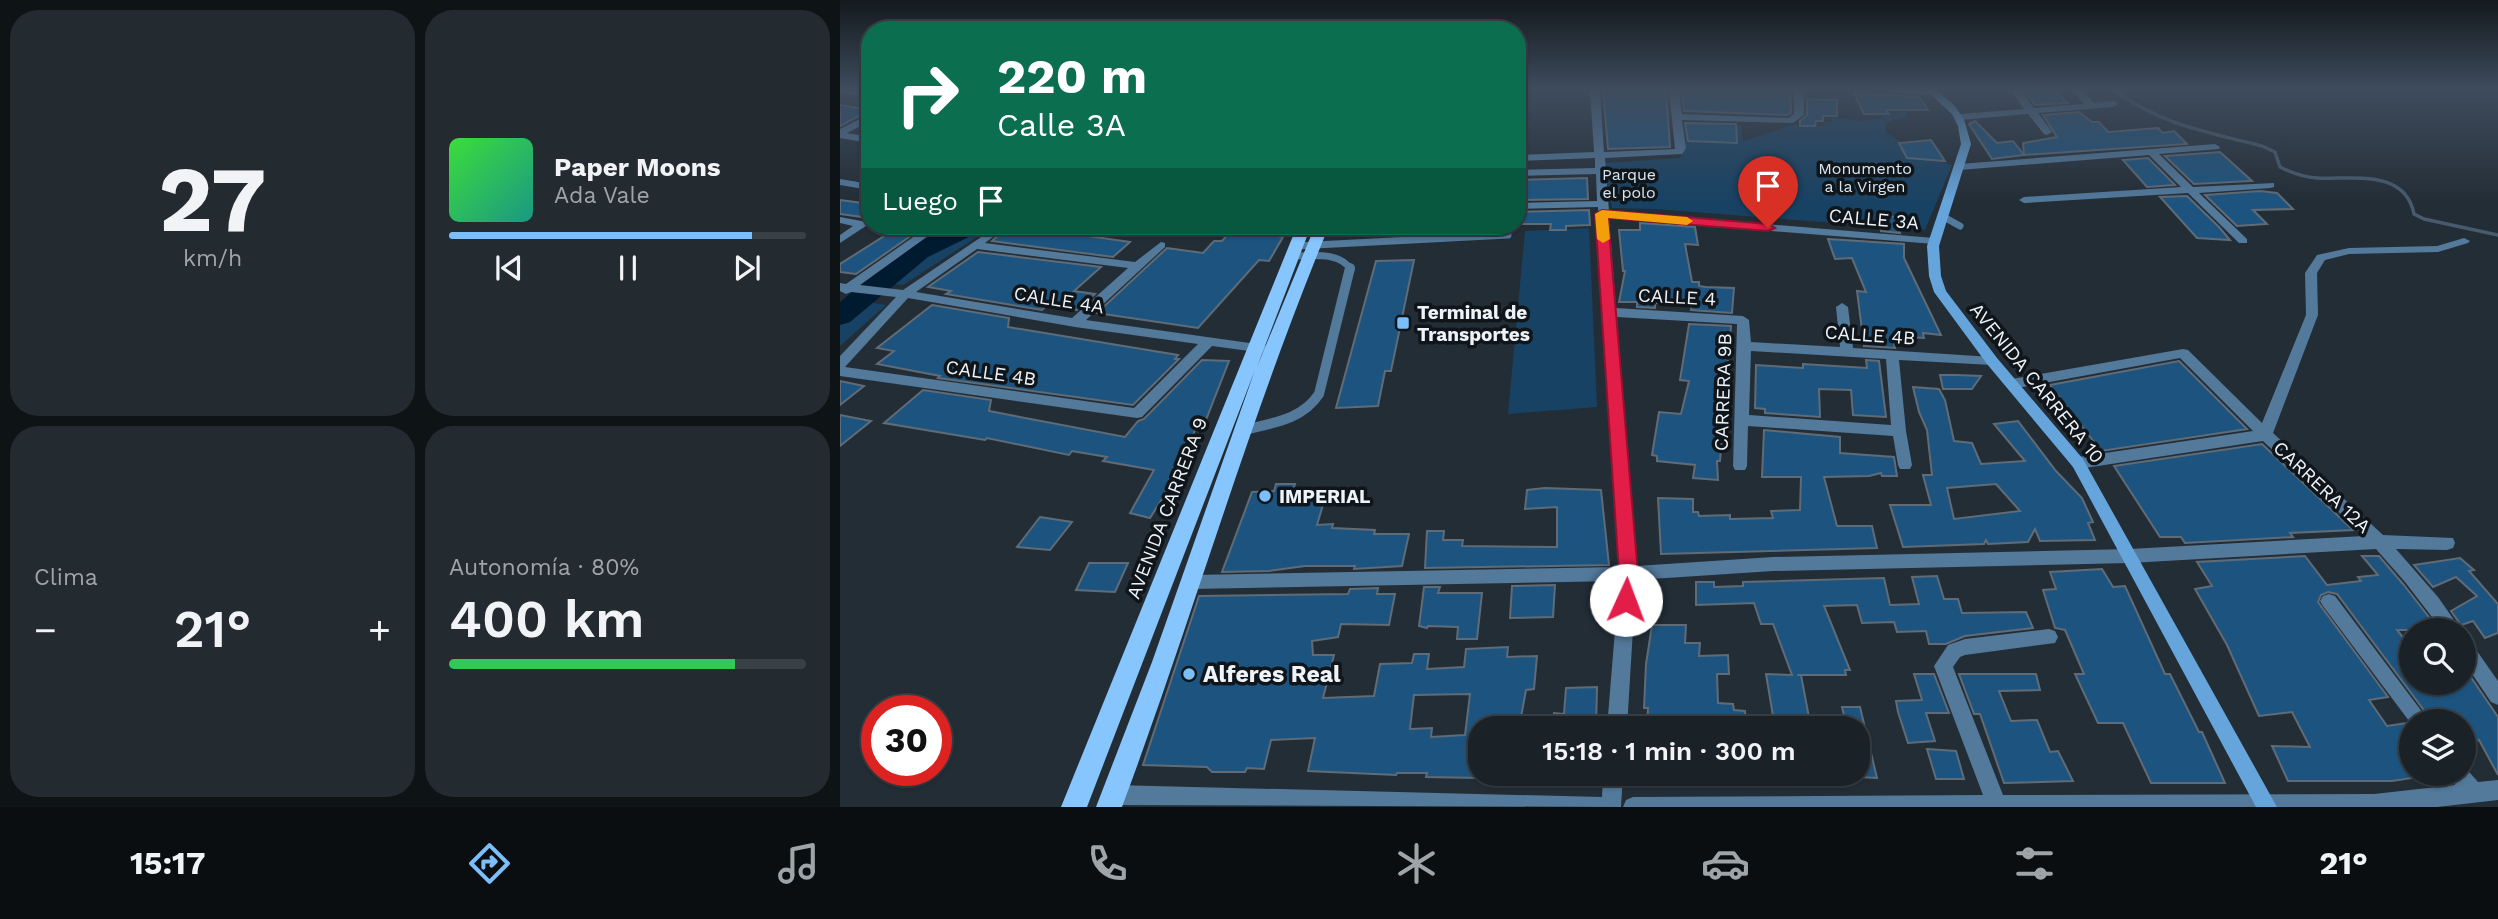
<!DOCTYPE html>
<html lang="es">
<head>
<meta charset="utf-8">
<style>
	body { margin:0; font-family:"Work Sans",sans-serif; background:#232a30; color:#f1f3f6; height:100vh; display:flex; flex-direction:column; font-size:26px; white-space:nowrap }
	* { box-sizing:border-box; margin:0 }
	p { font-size:23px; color:#9fa4a8 }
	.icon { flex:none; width:38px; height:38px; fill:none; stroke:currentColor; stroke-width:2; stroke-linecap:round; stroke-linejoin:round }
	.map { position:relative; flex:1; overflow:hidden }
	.sheet { display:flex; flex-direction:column; gap:10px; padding:10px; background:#0e1316; width:840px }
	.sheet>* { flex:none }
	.banner { position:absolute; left:21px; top:21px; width:665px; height:214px; border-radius:28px; box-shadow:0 2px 5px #0004,0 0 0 2px #383f45; background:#0b6e4f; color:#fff; overflow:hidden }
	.fabs { position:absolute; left:1559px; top:618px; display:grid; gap:14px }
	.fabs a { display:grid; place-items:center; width:77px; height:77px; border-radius:50%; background:#1a2228; box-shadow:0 2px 5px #0004,0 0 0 2px #383f45; font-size:35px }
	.speed { position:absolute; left:21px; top:695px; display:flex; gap:14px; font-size:35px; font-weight:700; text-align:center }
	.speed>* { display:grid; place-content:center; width:91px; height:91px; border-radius:50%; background:#1a2228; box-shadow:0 2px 5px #0004,0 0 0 2px #383f45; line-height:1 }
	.speed .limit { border:10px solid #d22; background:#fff; color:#111 }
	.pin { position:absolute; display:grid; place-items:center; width:60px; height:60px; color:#fff; margin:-72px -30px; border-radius:50% 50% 50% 0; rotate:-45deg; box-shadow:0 0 7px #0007 }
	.pin .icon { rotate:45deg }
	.me { position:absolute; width:77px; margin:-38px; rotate:2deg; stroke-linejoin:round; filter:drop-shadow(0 0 5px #0008) }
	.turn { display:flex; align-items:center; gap:24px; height:147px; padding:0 21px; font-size:32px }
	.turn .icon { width:91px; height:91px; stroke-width:2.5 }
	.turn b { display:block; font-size:49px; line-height:60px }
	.then { display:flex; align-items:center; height:66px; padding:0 21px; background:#0003; gap:14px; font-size:26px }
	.big { font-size:52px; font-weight:600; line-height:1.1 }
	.sheet .widget { flex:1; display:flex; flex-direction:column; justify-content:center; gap:10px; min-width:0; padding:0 24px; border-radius:28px; background:#232a30 }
	.sheet .dial { align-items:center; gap:0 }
	.dial b { font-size:91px; line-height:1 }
	.song { display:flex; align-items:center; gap:21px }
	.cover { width:84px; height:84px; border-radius:10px; background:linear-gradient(135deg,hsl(120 70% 55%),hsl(170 70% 35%)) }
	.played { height:7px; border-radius:4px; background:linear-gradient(90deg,#7bbef9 85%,#383f45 85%) }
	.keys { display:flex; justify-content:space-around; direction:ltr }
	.heat { display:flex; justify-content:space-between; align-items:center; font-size:38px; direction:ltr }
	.charge { height:10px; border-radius:5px; background:linear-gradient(90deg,#34c759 80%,#383f45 0) }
	.sheet .tiles { flex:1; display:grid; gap:10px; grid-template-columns:repeat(2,1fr) }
	.trip { position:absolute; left:628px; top:716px; width:402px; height:70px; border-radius:28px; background:#1a2228; box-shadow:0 2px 5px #0004,0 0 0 2px #383f45; font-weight:600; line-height:70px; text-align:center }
	.dock { display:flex; height:112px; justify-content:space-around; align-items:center; background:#0a0e10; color:#9fa4a8 }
	.dock .icon { width:49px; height:49px }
	.dock .on { color:#7bbef9 }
	.dock b { font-size:32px; color:#f1f3f6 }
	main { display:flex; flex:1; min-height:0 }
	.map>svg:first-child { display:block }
	.green { fill:#184264 }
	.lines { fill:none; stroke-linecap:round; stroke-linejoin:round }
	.stream { stroke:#475b6c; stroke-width:3.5 }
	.river { fill:#001a30; fill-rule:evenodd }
	.building { fill:#1d547f; stroke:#5f6b76; stroke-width:2; fill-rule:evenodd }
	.service-far1 { stroke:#53799b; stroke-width:7 }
	.service { stroke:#53799b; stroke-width:10 }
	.minor { fill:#53799b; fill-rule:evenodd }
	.secondary { fill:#66a5db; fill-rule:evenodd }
	.primary { fill:#86c5fd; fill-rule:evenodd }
	.route { fill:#e11d48; stroke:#92132f; stroke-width:2 }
	.slow { fill:#f59e0b }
	.poi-dot { fill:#7bbef9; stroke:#101519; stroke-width:2.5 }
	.labels { text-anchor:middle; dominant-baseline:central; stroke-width:7; stroke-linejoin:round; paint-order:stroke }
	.far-park-label { font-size:16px; fill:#d7e5f3; stroke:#101519 }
	.street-label { font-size:19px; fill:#ecf3f9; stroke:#101519 }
	.poi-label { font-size:19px; font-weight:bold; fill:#ecf3f9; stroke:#101519; text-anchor:start }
	.near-poi-label { font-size:23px; font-weight:bold; fill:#ecf3f9; stroke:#101519; text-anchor:start }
</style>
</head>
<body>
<main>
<section class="sheet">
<div class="tiles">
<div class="widget dial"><b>27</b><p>km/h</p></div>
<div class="widget">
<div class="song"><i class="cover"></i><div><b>Paper Moons</b><p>Ada Vale</p></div></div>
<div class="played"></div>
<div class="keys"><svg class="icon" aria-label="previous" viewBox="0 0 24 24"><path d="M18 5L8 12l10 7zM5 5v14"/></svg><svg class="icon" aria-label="pause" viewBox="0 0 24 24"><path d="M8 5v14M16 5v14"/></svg><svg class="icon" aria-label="next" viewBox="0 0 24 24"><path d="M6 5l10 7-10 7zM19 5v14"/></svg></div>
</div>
<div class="widget"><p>Clima</p>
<div class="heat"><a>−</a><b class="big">21°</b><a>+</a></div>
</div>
<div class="widget"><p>Autonomía · 80%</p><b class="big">400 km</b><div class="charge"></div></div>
</div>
</section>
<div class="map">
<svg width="1658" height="807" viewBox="0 0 1658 807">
	<rect width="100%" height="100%" fill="#232d36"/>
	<g class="green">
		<path d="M1060,105H1064L1068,119L1063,117L1046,123V132L1083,157L1112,165L1085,230L816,209L772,208L763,163L840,158L846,144L844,123L901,126L903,141L956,124L984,126V122H992V118L1023,121L1043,118L1042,115L1063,111Z"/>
		<path d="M107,226H154L63,285L28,281Z"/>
		<path d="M749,228L757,407L668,414L685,231Z"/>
		<path d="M6,299L46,305L0,346V304Z"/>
	</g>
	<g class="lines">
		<path class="stream" d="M1274,90C1321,125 1367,132 1422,146L1435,152L1440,167C1452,173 1464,177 1477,178C1511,180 1565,168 1574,214L1584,219L1658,235"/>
		<path class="river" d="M112,226H145L141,231L88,257L10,322L0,325V302L70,245Z"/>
	</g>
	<g class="building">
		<path d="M763,90H826L830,147L768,149Z"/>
		<path d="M842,90H950L951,113L947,115L844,111Z"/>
		<path d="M1184,90H1213L1228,103L1195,105Z"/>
		<path d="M1014,93L1079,97L1088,110H1046L1049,114H1024Z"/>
		<path d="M967,99L997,100V116H983V121H976L975,126H960V121L967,115Z"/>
		<path d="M0,105L30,110L0,126Z"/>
		<path d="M1239,112L1252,122H1259L1268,132L1318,128L1323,133L1334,131L1347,144L1184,155L1183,143L1217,137L1203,115Z"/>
		<path d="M1135,121L1157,143L1173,141L1184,155L1152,159L1129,124Z"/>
		<path d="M845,123L896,124L897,143L848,141Z"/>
		<path d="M1091,140L1105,161L1067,158L1059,143Z"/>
		<path d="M1380,152L1412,181L1354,184L1325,156Z"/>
		<path d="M1308,158L1335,185L1307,187L1283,160Z"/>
		<path d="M747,178L748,199L677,200V180Z"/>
		<path d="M1420,191L1437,193L1453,209L1413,210L1427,224L1397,226L1365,195Z"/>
		<path d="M1347,196L1379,227L1390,240L1357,238L1320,197Z"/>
		<path d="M0,200L30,204V218L0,214Z"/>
		<path d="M749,210L750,225L726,226V230H710L711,224H677V212Z"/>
		<path d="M1039,216L1057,217L1060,233L1041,231Z"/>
		<path d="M800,223L855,227L858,245L845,244L852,282H859V286L866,287L894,288L892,313L851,310L852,304L815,303V308L797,307V302H779L785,271H783L779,230H800Z"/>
		<path d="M60,226H85L16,274L0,272V264Z"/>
		<path d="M168,226H178L290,242L273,257L152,241Z"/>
		<path d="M424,228L441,229L437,236L443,237L429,261L419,260L358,328L257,313L327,248L363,253L374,241H382L389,233L420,235Z"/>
		<path d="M988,239L1064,244V258L1101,335L1083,333L1084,338L1053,336L1055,348L1024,346L1017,291L1026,292L1012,258L995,259Z"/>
		<path d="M138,252L261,267L234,291L255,294L237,310L206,306L202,310L106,294L111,291L88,287Z"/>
		<path d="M574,260L551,371H545L538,406L496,408L536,261Z"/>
		<path d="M92,305L169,318L168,327L338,355L335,359H339L293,405L98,378L100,376L37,364L54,351L37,348Z"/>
		<path d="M849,324L891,326L882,438L880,461H877L878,480L853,478L855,465L817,461V456L812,455L819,412L841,414L849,381L840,380Z"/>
		<path d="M362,360L389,361L362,430H355L339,472L310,518L290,513L314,470L263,461L267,457L232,451L229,455L147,438L145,440L44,423L83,390L151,400L149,411L285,437L298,421L304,419Z"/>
		<path d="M1026,360L1039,361L1046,417L1013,415L1011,390L979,389L980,417L925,413V409L915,408L916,365L963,368V364L1027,368Z"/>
		<path d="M1339,361L1407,429L1261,451L1210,385Z"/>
		<path d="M1100,375H1116L1141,376L1132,389H1103Z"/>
		<path d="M0,381L24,386L0,405Z"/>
		<path d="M1073,387L1099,389L1105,400L1114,441L1132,443L1141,464L1185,461L1154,424L1178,421L1216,471L1242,498L1253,522L1248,523L1255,540L1200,541L1195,529L1188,542L1148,544L1146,540L1144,544L1063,547L1050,505H1091L1083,475H1092L1087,430L1079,412ZM1156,484L1180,511L1114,519L1107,488Z"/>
		<path d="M0,415L31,421L0,446Z"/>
		<path d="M924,430L1000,437V453L1054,457L1057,476H1042L1041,473L1029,476L984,477L997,526H1032L1037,548L821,554L818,498L853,499V512H858L859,516L890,515V519L933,518L931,511L960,510L961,477H922Z"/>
		<path d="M1422,444L1513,530L1450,533L1453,537L1345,543L1341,537H1320L1274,466Z"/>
		<path d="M436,484H455L453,491H487L477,525L493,524L492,528L535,530L534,534H569L562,566L514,569L515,566H465L429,571L382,572L412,492L434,491Z"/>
		<path d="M705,488L761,490L769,565L585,568L587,531H604L603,540H623L622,546L717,547V507L685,509L687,490Z"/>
		<path d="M200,517L232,522L210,550L177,547Z"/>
		<path d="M1465,556L1487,585L1521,581L1518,577L1538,575L1522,556H1539L1563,584L1599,630H1557L1571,647L1561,649L1572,662V682H1624V667L1658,717V775L1639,740L1624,744V721H1592L1497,594L1488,592L1481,595L1478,602L1548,697L1529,700L1547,726L1567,723L1572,727V778L1552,781H1448L1432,746L1470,747L1452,712L1419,716L1387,645L1355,589L1372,586L1357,562Z"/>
		<path d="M1620,558L1634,570L1629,571L1658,604V633L1645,638L1633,621L1621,625L1611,611L1637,596L1616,577L1593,587L1574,565Z"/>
		<path d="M249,563H288L275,592L236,590Z"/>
		<path d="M1262,569L1273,587L1285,586L1325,674H1330L1359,732H1362L1385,783H1311L1283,723H1258L1235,674H1244L1225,630L1215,628L1203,590L1216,589L1210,572Z"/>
		<path d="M1097,576L1104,599H1118L1122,613L1186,612L1193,628L1125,636L1106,644H1089L1086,631L1057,632L1054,622L1022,623L1017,605L984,606L1010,670H1005L1006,675H957H961L971,728H935L926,674L952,675L933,624H921L914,603L856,605V582H874V587L903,586V582L1044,578L1050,605L1079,604L1072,577Z"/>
		<path d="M715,585L713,617L670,618L672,586Z"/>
		<path d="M584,587H600L598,593H642L637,639H617L618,627L588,626L587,628L579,626Z"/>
		<path d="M538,588L537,594H555L549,625L501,624L498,637L472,641L473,655H494L483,698L534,696L540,664L572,663L574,654H589L587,669L624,667L626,649L668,647L667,657L697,656L694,689L686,690L679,728H640V778L586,777L587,773H557L556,775L468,771L475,738L431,740L424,769L407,768L405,772H372L367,767L303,765L359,596L508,594L510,589ZM630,694L625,735L591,737L592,728L570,729L574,695Z"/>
		<path d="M812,625H846L845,643H860L859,656L888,655L889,674H877L878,703L893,704L894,710L905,711L906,728H807L808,708H804L806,664Z"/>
		<path d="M1074,674H1094L1109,713H1086L1095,741L1068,743L1058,712L1056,701L1082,700Z"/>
		<path d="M1119,674H1196L1200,690L1159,691L1171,721L1197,720L1210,752L1218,751L1233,781L1164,783L1140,714H1134Z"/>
		<path d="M757,687L756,728H713L714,713L724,714L726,688Z"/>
		<path d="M1002,707H1020L1037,778L1018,777V728H1007Z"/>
		<path d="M1087,749L1116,751L1124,779H1096Z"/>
	</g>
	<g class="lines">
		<g class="service-far1">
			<path d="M1102,216L1120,226"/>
			<path d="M456,246L668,235"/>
			<path d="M452,256C471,256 500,251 511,270"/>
		</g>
		<path class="service" d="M404,430C432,423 462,420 479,394L510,268"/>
		<g class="minor">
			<path d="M0,90L30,91V97L2,93Z"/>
			<path d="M750,90H760L764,152L835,149L829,90H839L842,114L948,118L954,114V90H964V115L953,123L842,120L846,148L842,154L765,158L769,211L1094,238L1100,241L1094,244L769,218L776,308L903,316L909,320L911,342L1000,347L996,307L1002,303L1008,307L1013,348L1152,357L1159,361L1152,365L1059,360L1066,431L1072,465L1070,469H1060L1058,465L1053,436L908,426L907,466L905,470H895L893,466L897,324L777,317L796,566L933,557L1290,549L1524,536L1423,441L1238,469L1233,467L1231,463L1233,459L1238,457L1413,431L1340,358L1172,389L1165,384L1172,379L1343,349L1348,350L1422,423L1466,315L1465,273L1477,255L1509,248L1597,246L1624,238L1630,241L1628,243L1598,252L1509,254L1485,260L1477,273L1478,315L1433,433L1543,535L1613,538L1615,543L1613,548L1607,550L1556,549L1598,597L1621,630H1602L1565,582L1536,549L1290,563L933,571L796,580L787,728H767L779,581L352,589L346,587L344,582L346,577L352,575L779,567L764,315L762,312L764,309L758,207L677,209V203L757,201L756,174L677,176V170L755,168V158L677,161V155L754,152ZM911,351L1046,359L1051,425L909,415Z"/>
			<path d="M1049,90H1095L1097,92L1092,95L1053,93Z"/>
			<path d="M1171,90H1180L1194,108L1244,104L1231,90H1241L1254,103L1273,101L1278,104L1273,107L1198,113L1212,132L1207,135L1204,134L1188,114L1120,120L1115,117L1120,114L1184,109Z"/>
			<path d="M30,114V121L7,133L30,137V143L0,138V129Z"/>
			<path d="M1375,144L1380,147L1379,149L1319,154L1353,187L1434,183V187L1430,188L1359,193L1407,239V243H1399L1348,193L1184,203L1179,200L1184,197L1341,187L1309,155L1119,170L1114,167L1119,164Z"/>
			<path d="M0,179L30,184V190L0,185Z"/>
			<path d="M0,217L27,222L29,224L0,243V235L13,226L0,223Z"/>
			<path d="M89,226H102L20,285L63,290L156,227L162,230L145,243L295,262L321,242L325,243V247L246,320L424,345L431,349L424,353L372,346L302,417L297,418L0,376V356L56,297L11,292L6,294L0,291V283L6,284ZM137,249L288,268L232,318L76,292ZM68,298L235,327L358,344L294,408L5,367Z"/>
			<path d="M1489,594L1495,596L1589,721H1572V725L1483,606L1480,601L1483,596Z"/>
			<path d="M1209,629L1215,631L1218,637L1215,643L1125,655L1120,657L1113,667L1163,795L1534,794L1615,785L1609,774H1624V766L1638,782L1658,780V800L1597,807H783L786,800L793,797L1143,795L1094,666L1108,645L1125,639Z"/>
			<path d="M1624,639L1630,641L1658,681V705L1651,702L1624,662Z"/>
			<path d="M763,774H783L781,807L274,805L267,802L264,795L267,788L274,785L762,797Z"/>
		</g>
		<path class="secondary" d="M1086,90H1096L1114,105L1124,119L1131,144L1099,246L1101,276L1106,291L1157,358L1243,459L1437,807H1416L1233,467L1147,364L1094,292L1089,276L1087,246L1121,144L1118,126L1112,114Z"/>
		<path class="primary" d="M457,226H471L417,367L475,226H489C410,416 354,614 282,807H256L312,662L415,370L247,807H221Z"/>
	</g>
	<linearGradient id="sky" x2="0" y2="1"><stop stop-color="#13191e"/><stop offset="0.44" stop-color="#3f4c5d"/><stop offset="1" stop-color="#3f4c5d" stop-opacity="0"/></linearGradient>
	<rect width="1658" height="203" fill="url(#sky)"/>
	<path class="route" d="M762,210L928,224L935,228L928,231L768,218L798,574L793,606L786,608L779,606L776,600L779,574L755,214Z"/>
	<path class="slow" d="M762,210L847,217L853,221L847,225L768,218L770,239L763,243L757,239L755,214Z"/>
	<g class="poi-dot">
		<rect x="556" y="316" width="14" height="14" rx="3.5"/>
		<circle cx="425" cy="496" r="7"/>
		<circle cx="349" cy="674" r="7"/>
	</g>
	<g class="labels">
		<g class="far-park-label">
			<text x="1025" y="168">Monumento<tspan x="1025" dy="18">a la Virgen</tspan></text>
			<text x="789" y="174">Parque<tspan x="789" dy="18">el polo</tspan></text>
		</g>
		<g class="street-label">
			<text transform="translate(1034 219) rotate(5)">CALLE 3A</text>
			<text transform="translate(837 297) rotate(3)">CALLE 4</text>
			<text transform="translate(219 300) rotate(9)">CALLE 4A</text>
			<text transform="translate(1030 335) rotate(4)">CALLE 4B</text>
			<text transform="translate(151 373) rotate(8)">CALLE 4B</text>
			<text transform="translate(1197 383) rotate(51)">AVENIDA CARRERA 10</text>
			<text transform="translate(883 392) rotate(-88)">CARRERA 9B</text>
			<text transform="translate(1482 487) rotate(43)">CARRERA 12A</text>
			<text transform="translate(327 508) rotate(-69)">AVENIDA CARRERA 9</text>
		</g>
		<g class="poi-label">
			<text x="577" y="312">Terminal de<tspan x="577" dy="22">Transportes</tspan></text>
			<text x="439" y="496">IMPERIAL</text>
		</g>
		<g class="near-poi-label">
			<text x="363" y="674">Alferes Real</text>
		</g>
	</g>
</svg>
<div class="fabs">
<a><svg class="icon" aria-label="search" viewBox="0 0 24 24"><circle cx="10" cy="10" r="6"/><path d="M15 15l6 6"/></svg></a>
<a><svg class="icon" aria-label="layers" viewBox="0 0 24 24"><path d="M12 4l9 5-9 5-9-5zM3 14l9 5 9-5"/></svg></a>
</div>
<div class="speed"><div class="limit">30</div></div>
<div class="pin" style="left:928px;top:228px;background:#d93025"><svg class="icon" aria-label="arrive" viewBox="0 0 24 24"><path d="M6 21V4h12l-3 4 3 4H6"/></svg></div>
<svg class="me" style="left:786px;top:600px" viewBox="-20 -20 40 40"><circle r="19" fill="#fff"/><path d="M0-13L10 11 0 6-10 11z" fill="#e11d48"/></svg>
<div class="trip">15:18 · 1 min · 300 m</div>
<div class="banner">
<div class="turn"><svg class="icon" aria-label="right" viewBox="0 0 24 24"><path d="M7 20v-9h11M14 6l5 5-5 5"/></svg><div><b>220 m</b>Calle 3A</div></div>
<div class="then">Luego<svg class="icon" aria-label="arrive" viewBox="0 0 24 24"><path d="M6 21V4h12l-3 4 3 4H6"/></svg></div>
</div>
</div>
</main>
<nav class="dock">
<b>15:17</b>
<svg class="icon on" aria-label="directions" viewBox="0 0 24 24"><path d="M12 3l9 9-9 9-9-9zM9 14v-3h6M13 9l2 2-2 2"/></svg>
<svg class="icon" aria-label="music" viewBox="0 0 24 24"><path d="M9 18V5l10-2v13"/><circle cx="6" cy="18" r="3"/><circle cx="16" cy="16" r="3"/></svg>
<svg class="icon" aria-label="phone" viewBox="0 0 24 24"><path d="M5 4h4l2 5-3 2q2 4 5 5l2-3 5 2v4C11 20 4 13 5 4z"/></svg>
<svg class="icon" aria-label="climate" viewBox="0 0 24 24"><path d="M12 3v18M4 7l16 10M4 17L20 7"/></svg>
<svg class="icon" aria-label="car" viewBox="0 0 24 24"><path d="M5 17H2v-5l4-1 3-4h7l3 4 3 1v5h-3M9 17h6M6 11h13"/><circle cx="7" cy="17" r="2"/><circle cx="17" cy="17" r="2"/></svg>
<svg class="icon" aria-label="filters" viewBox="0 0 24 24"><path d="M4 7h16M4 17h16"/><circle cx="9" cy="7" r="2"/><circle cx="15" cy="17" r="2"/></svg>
<b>21°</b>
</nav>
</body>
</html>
